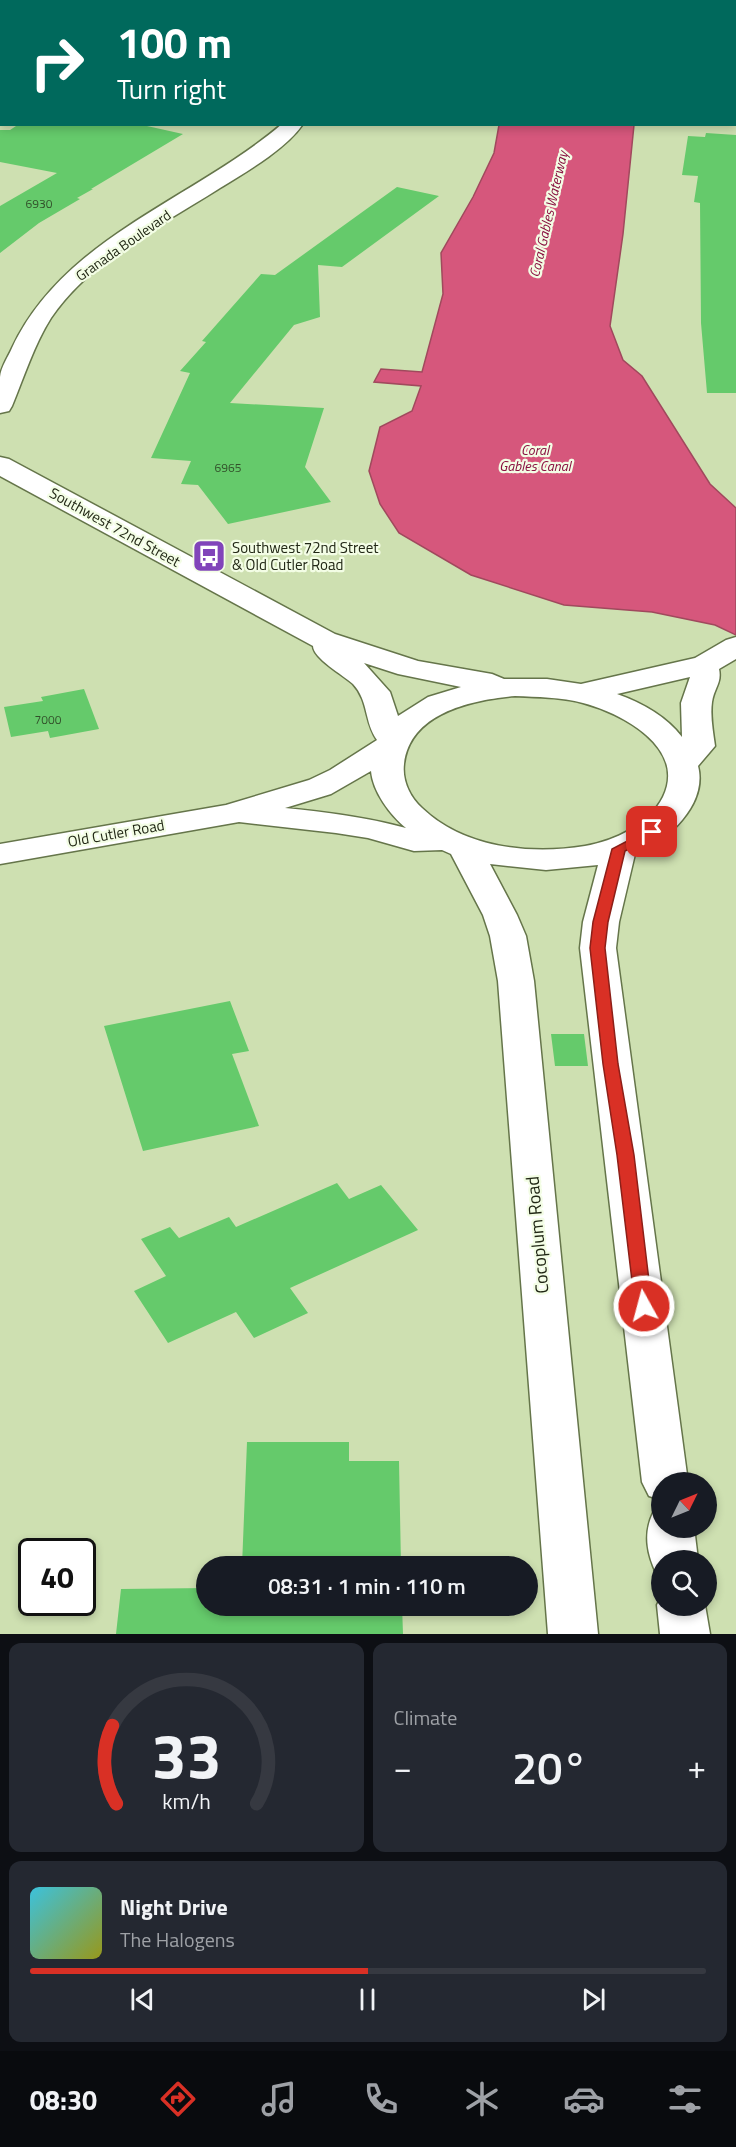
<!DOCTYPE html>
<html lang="en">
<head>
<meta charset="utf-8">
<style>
	body { margin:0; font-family:"Titillium Web",sans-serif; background:#242831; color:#f1f3f6; height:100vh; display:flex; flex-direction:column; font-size:22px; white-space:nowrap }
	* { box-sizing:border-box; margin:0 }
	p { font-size:20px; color:#9ea1a6 }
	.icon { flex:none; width:33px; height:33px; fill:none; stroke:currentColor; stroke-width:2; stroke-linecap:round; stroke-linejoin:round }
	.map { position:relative; height:1634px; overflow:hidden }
	.panel { display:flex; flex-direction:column; gap:9px; padding:9px; background:#0d0f14; flex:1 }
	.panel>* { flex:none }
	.guide { position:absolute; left:0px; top:0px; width:736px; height:126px; box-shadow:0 3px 9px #0003; background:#00695c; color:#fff; overflow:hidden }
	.needle { width:39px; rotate:47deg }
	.controls { position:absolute; left:651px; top:1472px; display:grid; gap:12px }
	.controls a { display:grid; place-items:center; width:66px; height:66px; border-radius:50%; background:#171b24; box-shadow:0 3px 9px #0003; font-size:30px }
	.speed { position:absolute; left:18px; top:1538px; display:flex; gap:12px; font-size:30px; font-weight:700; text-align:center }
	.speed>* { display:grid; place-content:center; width:78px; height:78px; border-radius:50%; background:#171b24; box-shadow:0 3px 9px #0003; line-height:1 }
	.speed .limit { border:3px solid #111; border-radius:9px; background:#fff; color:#111 }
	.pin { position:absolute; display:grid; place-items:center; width:51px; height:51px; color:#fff; margin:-26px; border-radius:12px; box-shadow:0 3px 9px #0006 }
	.me { position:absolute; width:66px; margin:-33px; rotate:353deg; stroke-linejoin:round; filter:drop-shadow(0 0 4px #0008) }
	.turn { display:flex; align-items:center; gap:21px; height:126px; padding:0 18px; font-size:27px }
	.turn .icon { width:78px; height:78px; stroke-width:2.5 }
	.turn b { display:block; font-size:42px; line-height:51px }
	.big { font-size:45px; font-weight:600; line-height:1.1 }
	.panel .card { flex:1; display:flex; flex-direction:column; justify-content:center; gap:9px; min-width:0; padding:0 21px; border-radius:12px; background:#242831 }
	.panel .dial { align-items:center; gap:0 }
	.dial svg { height:156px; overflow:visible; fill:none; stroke:#363941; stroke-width:7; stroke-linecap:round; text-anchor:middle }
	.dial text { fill:#f1f3f6; stroke:none }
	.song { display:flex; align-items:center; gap:18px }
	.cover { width:72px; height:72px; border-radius:9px; background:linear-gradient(135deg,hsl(190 70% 55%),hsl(60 70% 35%)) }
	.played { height:6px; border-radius:3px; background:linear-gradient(90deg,#d93025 50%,#363941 50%) }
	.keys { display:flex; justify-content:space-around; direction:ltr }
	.heat { display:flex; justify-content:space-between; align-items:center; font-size:33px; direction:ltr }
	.panel .tiles { flex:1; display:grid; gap:9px; grid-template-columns:1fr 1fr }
	.card:last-child { grid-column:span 2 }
	.trip { position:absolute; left:196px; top:1556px; width:342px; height:60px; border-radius:30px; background:#171b24; box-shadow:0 3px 9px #0003; font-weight:600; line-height:60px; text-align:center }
	.tab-bar { display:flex; height:96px; justify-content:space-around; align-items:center; background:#090b0e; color:#9ea1a6 }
	.tab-bar .icon { width:42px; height:42px }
	.tab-bar .current { color:#d93025 }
	.tab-bar b { font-size:27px; color:#f1f3f6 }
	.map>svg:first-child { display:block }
	.water { fill:#d6577c; stroke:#a0495d; stroke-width:1.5 }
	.building { fill:#65ca6b }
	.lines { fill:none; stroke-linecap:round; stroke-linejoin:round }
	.street-casing { stroke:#65754a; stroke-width:3 }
	.secondary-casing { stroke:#65754a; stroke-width:3 }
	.street { fill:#fff; fill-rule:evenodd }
	.secondary { fill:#fff; fill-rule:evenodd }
	.route { fill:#d93025; stroke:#8d1f18; stroke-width:1.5 }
	.labels { text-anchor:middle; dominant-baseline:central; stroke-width:4.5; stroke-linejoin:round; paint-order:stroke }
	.number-label { font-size:12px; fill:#32502a }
	.far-water-label { font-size:14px; font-style:italic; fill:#880f3f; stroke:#f3fde5 }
	.far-street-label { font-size:14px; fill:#212715; stroke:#f3fde5 }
	.street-label { font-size:15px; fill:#212715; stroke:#f3fde5 }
	.poi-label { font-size:15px; fill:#212715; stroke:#f3fde5; text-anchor:start }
	.near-street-label { font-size:18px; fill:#212715; stroke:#f3fde5 }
</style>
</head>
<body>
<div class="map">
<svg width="736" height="1634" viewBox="0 0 736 1634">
	<rect width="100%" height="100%" fill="#cee0b1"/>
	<path class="water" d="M499,125H634L623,234L610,326L623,360L642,376L710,484L736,508V635L715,625L652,612L564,605L471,575L399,533L380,504L369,471L380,427L412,411L421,386L374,382L381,369L422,372L443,294L441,253L473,197L494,153Z"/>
	<g class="building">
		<path d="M19,124H138L183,134L91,189H93L77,198L80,199L39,223L0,253V206L57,173L0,162V130H10Z"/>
		<path d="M706,133L736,135V393H707L701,323L700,203L694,202L698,176L682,175L688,136L705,137Z"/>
		<path d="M397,187L439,196L342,267L318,265L320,317L294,325L230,403L324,408L305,467L331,502L228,524L198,485L181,484L191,461L151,458L190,373L180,371L206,342L202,341L261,274L275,275Z"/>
		<path d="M84,689L99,729L50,738L48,731L11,737L4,707L43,701L41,697Z"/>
		<path d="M230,1001L249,1051L232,1054L259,1126L143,1151L104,1026Z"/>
		<path d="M551,1034H584L588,1066H555Z"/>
		<path d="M337,1183L349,1199L381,1185L418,1230L290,1288L308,1313L254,1338L236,1312L168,1343L134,1291L166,1276L141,1239L170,1227L179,1238L229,1217L236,1227Z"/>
		<path d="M247,1442H349V1461H399L401,1566H242Z"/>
		<path d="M207,1588V1605H402L403,1634H116L121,1589Z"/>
	</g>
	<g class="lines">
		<g class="street-casing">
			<g id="street">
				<rect x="73" y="0" width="16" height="2"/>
				<path d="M0,88H2L0,100Z"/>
			</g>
		</g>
		<g class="secondary-casing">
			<g id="secondary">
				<rect x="352" y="0" width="16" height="2"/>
				<path d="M282,124H303C286,149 246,172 220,188C162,225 91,259 51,318C34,345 24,377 12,406L9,411L0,413C0,402 0,389 0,377C1,367 8,357 12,348C64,237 194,199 282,124Z"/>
				<path d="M0,457L9,459L335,634L418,661L492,674L504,679H547L581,684L695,658L726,640L736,637V659L719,669C722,683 714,688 712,702C710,716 713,731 715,746L698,766C708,804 667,842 635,854L619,922L616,948L688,1482H662V1500L649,1496L642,1482L580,948L583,922L598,865L546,870L490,864L517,915L526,936L534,981L598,1634H548L498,981L490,936L483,915L451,854L442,850L414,851L368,838L336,833L239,822L0,864V844L226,805L309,780L330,770L377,740C364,722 369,701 353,684C343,675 313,658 313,646L0,476ZM364,663L398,674L461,687L428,697L398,716L390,692ZM690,677L681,703L682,737C666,716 642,703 617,694ZM515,696C537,697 561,697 583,703C621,713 687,747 663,797C649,825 614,841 585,846C530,855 464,848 422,808C410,797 402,781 404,764C410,712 473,700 515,696ZM371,771C373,792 390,815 406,828C366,817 326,812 285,808L331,794Z"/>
				<path d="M662,1510V1527H694L698,1560H662V1576L657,1575C647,1554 643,1534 653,1513Z"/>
				<path d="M662,1595V1605H705L710,1634H660L657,1605Z"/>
			</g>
		</g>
		<use href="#street" class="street"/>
		<use href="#secondary" class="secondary"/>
	</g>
	<path class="route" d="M652,828L659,832L657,835L625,851L608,922L605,948L618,1064L634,1155L652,1306L650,1311L644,1313L637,1311L635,1306L617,1155L603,1064L590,948L593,922L612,849Z"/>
	<defs>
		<g id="bus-square" transform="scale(1.725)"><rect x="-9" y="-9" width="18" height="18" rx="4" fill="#8144ba" stroke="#f3fde5"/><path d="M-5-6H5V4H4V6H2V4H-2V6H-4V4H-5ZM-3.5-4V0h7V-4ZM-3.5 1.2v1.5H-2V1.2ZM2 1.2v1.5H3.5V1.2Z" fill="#fff"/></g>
	</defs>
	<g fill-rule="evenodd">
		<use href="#bus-square" x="209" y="556"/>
	</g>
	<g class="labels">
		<g class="number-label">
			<text x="39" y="203">6930</text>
			<text x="228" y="467">6965</text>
			<text x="48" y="719">7000</text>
		</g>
		<g class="far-water-label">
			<text transform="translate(548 214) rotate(-77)">Coral Gables Waterway</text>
			<text x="535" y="449">Coral<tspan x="535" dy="16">Gables Canal</tspan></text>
		</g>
		<g class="far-street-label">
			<text transform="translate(123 245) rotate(-35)">Granada Boulevard</text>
		</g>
		<g class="street-label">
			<text transform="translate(115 527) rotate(29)">Southwest 72nd Street</text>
			<text transform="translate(116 833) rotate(-10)">Old Cutler Road</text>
		</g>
		<g class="poi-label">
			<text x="232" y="547">Southwest 72nd Street<tspan x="232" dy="17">&amp; Old Cutler Road</tspan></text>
		</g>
		<g class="near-street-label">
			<text transform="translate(537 1235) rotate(-95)">Cocoplum Road</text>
		</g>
	</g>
</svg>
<div class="controls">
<a><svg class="needle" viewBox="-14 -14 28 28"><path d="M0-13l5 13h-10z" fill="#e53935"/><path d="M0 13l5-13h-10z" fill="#9ea1a6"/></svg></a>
<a><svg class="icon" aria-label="search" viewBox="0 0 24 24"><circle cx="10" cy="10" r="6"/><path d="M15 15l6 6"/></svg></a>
</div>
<div class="speed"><div class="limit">40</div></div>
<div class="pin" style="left:652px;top:832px;background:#d93025"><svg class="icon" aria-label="arrive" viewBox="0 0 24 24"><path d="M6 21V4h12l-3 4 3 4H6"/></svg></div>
<svg class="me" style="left:644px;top:1306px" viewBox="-20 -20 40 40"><circle r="17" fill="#d93025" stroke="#fff" stroke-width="3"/><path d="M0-11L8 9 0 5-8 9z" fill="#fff"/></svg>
<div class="trip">08:31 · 1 min · 110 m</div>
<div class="guide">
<div class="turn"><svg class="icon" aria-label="right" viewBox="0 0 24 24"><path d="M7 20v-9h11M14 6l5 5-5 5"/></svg><div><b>100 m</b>Turn right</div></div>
</div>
</div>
<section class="panel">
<div class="tiles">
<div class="card dial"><svg viewBox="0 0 100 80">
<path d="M14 69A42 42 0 1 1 86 69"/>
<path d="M14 69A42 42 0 0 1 12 29" stroke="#d93025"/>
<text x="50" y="56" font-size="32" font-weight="700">33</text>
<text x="50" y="72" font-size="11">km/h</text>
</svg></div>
<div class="card"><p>Climate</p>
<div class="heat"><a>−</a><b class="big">20°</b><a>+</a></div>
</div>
<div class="card">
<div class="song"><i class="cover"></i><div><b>Night Drive</b><p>The Halogens</p></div></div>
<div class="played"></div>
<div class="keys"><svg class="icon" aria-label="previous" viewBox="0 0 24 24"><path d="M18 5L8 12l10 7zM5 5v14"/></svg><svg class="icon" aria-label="pause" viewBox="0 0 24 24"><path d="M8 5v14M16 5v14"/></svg><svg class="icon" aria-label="next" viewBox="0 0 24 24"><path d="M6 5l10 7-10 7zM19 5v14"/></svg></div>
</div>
</div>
</section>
<nav class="tab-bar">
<b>08:30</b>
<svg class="icon current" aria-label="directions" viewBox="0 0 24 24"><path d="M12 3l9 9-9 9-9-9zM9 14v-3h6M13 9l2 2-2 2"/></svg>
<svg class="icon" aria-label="music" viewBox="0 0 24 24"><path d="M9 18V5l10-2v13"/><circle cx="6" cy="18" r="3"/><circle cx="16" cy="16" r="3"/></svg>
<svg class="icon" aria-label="phone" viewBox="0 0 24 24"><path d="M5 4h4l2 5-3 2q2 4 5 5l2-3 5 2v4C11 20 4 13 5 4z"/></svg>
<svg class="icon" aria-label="climate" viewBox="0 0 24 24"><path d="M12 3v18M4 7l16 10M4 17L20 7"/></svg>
<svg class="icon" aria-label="car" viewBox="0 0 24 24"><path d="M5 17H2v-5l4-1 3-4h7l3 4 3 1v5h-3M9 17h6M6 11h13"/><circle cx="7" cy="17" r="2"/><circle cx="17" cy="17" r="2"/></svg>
<svg class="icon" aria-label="filters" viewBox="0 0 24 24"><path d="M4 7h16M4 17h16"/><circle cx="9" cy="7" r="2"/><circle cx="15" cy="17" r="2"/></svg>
</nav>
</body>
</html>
